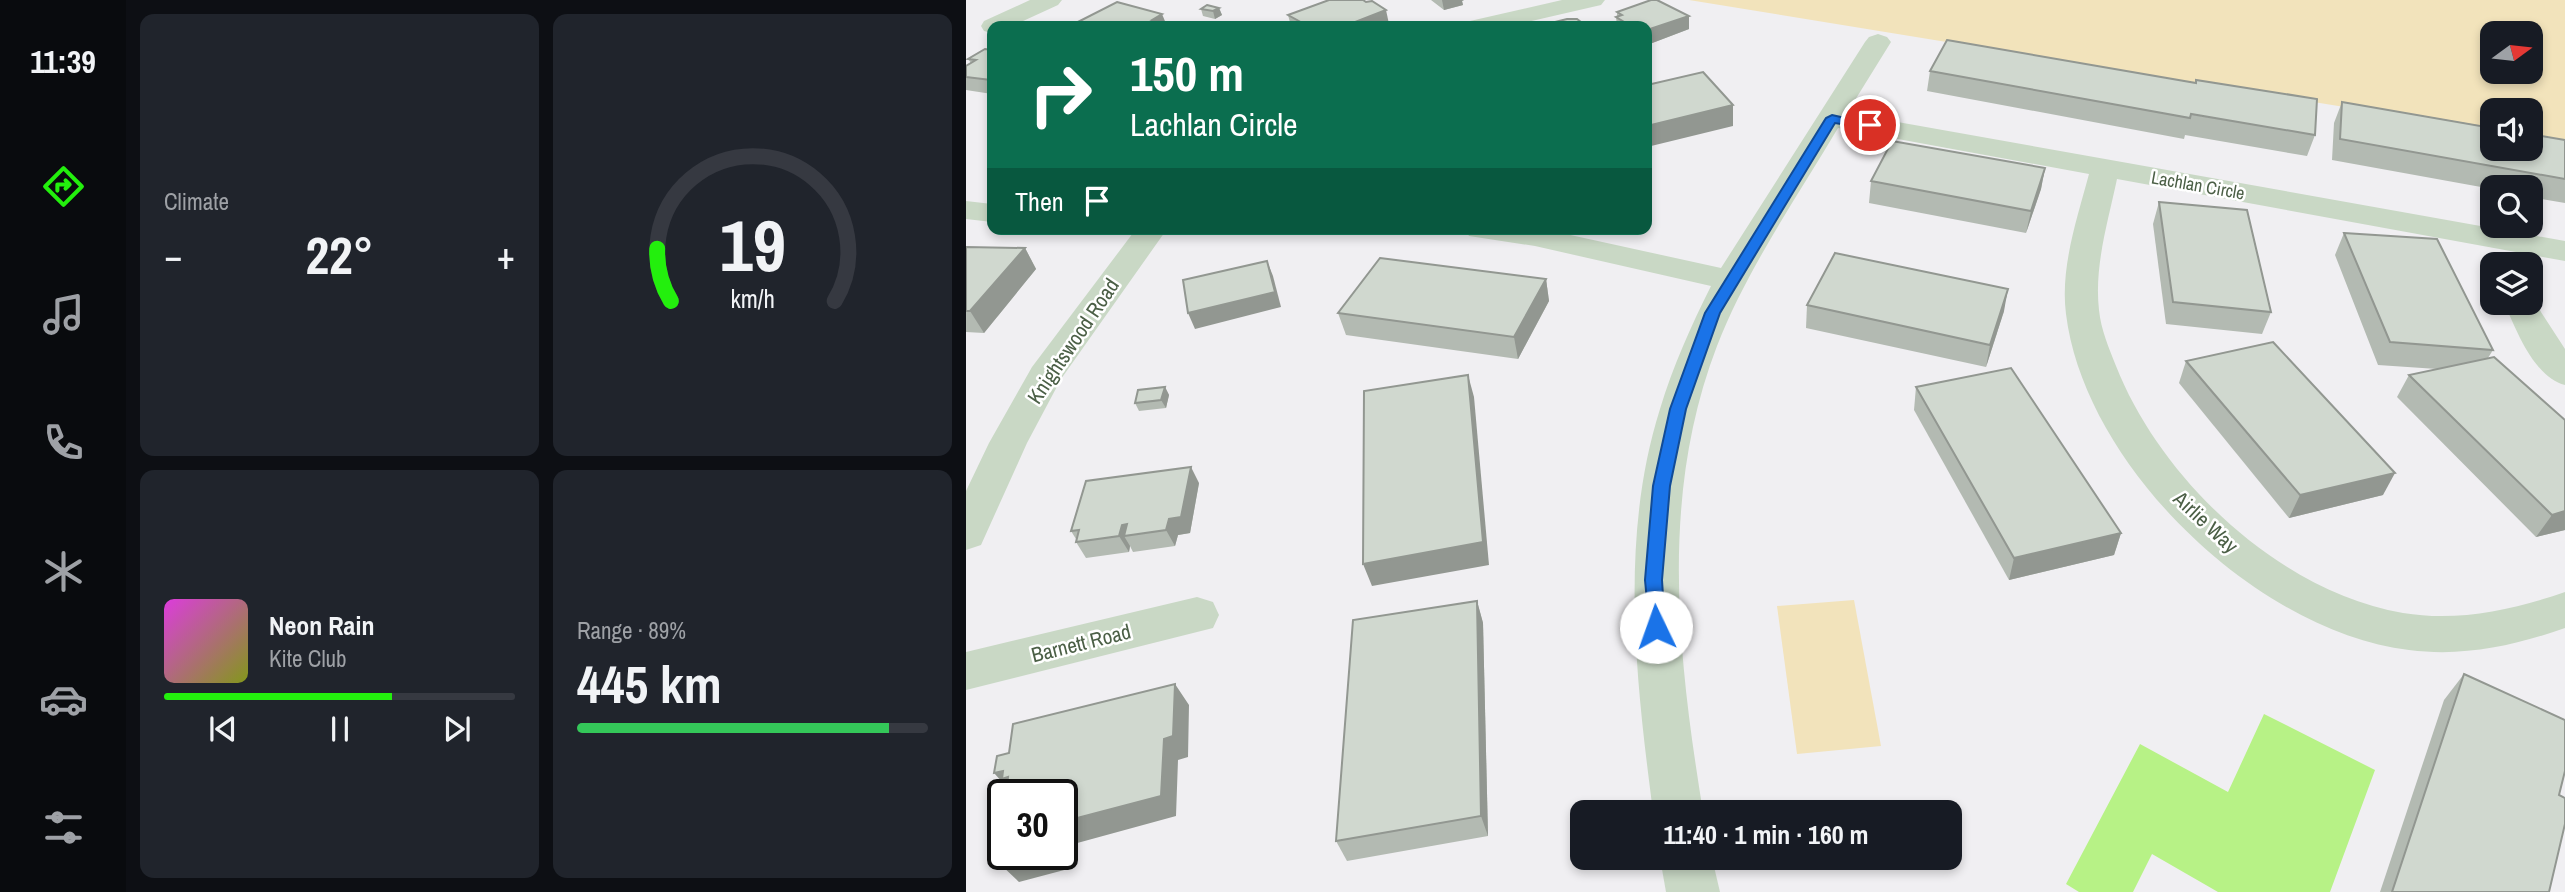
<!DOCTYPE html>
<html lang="en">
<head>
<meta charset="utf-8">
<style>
	body { margin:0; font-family:"Archivo Narrow",sans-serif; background:#20242c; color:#f1f3f6; height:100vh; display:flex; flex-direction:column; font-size:26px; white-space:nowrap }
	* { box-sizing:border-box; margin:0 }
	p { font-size:23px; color:#9ea1a6 }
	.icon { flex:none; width:38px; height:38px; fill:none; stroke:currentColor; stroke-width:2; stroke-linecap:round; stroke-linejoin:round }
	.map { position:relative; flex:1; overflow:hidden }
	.side { display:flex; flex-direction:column; gap:14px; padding:14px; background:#0d0f14; width:840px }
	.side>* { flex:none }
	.hud { position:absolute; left:21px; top:21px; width:665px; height:214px; border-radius:14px; box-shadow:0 4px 10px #0003; background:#0b6e4f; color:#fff; overflow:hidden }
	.needle { width:46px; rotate:75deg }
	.fabs { position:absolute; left:1514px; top:21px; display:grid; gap:14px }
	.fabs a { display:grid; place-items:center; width:63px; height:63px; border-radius:14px; background:#171b24; box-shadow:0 4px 10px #0003; font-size:35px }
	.speed { position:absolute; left:21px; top:779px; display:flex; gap:14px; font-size:35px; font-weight:700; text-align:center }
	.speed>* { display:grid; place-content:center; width:91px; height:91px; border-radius:50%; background:#171b24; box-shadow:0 4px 10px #0003; line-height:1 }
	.speed .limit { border:4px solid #111; border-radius:10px; background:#fff; color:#111 }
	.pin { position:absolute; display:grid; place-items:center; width:60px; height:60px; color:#fff; margin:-30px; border:4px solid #fff; border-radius:50%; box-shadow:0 2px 7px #0007 }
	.me { position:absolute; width:77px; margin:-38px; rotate:357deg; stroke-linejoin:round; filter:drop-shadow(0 0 5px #0008) }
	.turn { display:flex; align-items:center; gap:24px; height:147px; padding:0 28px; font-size:32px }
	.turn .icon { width:91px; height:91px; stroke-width:2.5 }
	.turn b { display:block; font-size:49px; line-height:60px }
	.then { display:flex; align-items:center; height:66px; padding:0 28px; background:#0003; gap:14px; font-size:26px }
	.big { font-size:52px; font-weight:700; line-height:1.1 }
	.side .tile { flex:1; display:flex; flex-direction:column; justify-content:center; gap:10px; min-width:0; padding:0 24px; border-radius:14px; background:#20242c }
	.side .dial { align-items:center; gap:0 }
	.dial svg { height:182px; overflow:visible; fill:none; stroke:#363941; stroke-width:7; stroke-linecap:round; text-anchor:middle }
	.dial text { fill:#f1f3f6; stroke:none }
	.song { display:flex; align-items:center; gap:21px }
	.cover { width:84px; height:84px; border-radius:10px; background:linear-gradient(135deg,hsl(300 70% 55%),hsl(70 70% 35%)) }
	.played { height:7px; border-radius:4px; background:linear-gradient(90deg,#23ef0d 65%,#363941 65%) }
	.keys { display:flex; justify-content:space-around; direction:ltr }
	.heat { display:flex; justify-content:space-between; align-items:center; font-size:38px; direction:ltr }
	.charge { height:10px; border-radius:5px; background:linear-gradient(90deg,#34c759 89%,#363941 0) }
	.side .tiles { flex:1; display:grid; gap:14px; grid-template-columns:repeat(2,1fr) }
	.trip { position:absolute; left:604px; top:800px; width:392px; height:70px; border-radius:14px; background:#171b24; box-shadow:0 4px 10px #0003; font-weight:700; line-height:70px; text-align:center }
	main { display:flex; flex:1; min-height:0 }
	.dock { display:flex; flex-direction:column; width:126px; justify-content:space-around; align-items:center; background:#090b0e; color:#9ea1a6 }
	.dock .icon { width:49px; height:49px }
	.dock .on { color:#23ef0d }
	.dock b { font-size:32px; color:#f1f3f6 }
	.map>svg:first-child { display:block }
	.green { fill:#f2e3bb; fill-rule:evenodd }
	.water { fill:#b7f286 }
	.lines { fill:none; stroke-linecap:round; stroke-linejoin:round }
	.minor { fill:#c9d8c5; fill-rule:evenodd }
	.wall { fill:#b3bab2 }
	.shaded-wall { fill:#929791 }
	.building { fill:#d0d8cf; stroke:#929791; stroke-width:2 }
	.route { fill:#1a73e8; stroke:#114b97; stroke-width:2 }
	.labels { text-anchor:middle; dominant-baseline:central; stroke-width:5; stroke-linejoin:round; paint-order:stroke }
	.far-street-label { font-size:18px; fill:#4b5f46; stroke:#fff }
	.street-label { font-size:21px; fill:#4b5f46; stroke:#fff }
</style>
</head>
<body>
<main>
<nav class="dock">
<b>11:39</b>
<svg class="icon on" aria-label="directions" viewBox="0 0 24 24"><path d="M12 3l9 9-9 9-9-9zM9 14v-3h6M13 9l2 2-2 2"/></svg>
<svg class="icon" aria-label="music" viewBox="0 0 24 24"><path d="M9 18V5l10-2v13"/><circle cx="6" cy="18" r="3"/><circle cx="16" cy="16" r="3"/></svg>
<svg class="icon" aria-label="phone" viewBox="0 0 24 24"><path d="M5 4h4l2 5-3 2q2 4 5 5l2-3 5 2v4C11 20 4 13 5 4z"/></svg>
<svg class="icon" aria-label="climate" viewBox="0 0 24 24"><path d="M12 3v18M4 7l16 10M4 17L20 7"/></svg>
<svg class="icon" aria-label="car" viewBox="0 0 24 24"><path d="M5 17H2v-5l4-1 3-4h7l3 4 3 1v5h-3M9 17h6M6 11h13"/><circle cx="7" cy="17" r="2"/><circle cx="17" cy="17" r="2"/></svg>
<svg class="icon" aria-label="filters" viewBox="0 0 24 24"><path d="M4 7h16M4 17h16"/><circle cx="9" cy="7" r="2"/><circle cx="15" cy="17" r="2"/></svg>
</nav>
<section class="side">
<div class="tiles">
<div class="tile"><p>Climate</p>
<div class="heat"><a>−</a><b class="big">22°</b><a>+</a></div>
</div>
<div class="tile dial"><svg viewBox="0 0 100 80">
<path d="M14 69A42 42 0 1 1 86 69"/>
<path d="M14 69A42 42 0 0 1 8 46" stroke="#23ef0d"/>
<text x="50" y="56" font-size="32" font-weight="700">19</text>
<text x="50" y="72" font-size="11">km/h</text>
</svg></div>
<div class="tile">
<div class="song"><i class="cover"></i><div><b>Neon Rain</b><p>Kite Club</p></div></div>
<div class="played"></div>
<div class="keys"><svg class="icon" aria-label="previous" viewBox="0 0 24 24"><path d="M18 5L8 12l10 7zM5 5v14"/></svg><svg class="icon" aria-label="pause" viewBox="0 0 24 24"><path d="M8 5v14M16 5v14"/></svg><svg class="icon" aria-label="next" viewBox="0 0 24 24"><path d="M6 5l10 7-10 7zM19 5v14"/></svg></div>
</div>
<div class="tile"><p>Range · 89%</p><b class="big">445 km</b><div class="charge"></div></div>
</div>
</section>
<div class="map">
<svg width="1599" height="892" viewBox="0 0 1599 892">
	<rect width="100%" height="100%" fill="#f0eff2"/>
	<g class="green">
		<path d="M723,0H1599V142L1565,137L1564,110H1526V131ZM1526,33H1564V72H1526Z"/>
		<path d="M888,600L915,746L831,754L811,606Z"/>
	</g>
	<path class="water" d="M1298,714L1409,770L1364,892H1252L1186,854L1167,892H1113L1100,884L1174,744L1262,792Z"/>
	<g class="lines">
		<g class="minor">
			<path d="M64,0H96L92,5L46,26H26V33L18,31L15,26L18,21Z"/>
			<path d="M596,0H639L635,5L544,26H501L504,21Z"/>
			<path d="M912,34L921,37L925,42L881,113L1599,241V261L1151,179C1142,222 1128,266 1133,310C1135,330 1143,348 1150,366C1195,480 1314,592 1437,613C1492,622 1547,610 1599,592V628C1548,646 1497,657 1443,650C1292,632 1119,467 1100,314C1094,268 1111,219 1123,174L872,128C830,199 781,269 751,346C693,497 712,656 737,812H687C670,680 653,539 694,409C707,366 725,326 745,286L569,246L503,236L499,229H577L755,268L899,42L903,37Z"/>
			<path d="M0,201L26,204V222L0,219Z"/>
			<path d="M170,229H201L95,379L61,443L15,545L0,550V491L23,443L66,367Z"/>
			<path d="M1564,295L1599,349V385C1567,376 1551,331 1538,303H1564Z"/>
			<path d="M231,597L247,602L253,615L247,628L0,690V652Z"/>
			<path d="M694,858H746L754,892H700Z"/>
		</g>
	</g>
	<g class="wall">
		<path d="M465,0H498L496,1L497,5L478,10Z"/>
		<path d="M253,8L256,15L249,19L237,16L235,9Z"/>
		<path d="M651,12L723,29L681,45V26H651L650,17H651Z"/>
		<path d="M322,15L423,24L417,26H325Z"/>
		<path d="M26,50V94L0,90V66L5,63L2,59Z"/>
		<path d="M964,71L1349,135L1341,156L1219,135L1218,139L961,91Z"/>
		<path d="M1376,102L1599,140V203L1564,197V187H1526V189L1366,160L1368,123Z"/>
		<path d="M1079,168L1075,189L1060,233L903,203L905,181Z"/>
		<path d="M1193,202L1305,312L1296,334L1200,324L1187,224Z"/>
		<path d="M1378,233L1527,350L1522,358L1599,420V530L1570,537L1431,397L1443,375L1471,369L1412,365L1369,255Z"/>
		<path d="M0,247L59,248L70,269L18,333L0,332Z"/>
		<path d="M580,279L583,301L552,359L380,335L372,313Z"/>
		<path d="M841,305L1038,311L1020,367L840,328Z"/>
		<path d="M1220,361L1417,495L1323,518L1213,383Z"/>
		<path d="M199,387L203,395L200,408L173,411L169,403Z"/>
		<path d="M950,387L1155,533L1148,555L1043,580L948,410Z"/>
		<path d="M233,483L224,533L212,535L209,546L167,552L164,546L163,552L120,558L110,542V539L105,531Z"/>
		<path d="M511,601L517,623L522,836L381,861L370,841Z"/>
		<path d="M1498,674L1593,795L1583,892H1414L1478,700Z"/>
	</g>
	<g class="shaded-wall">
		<path d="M476,0H498L496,1L497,5L478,10Z"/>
		<path d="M253,8L256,15L249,19L247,11Z"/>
		<path d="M420,10L423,24L417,26H379Z"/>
		<path d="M196,14L201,26H189L186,20Z"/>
		<path d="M723,16V29L681,45V30Z"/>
		<path d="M767,105V126L681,147V126Z"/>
		<path d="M1079,168L1075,189L1060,233L1065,211Z"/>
		<path d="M59,248L70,269L18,333L4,311Z"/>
		<path d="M301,261L307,276L315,307L229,329L222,313Z"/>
		<path d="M580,279L583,301L552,359L548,337Z"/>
		<path d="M1042,289L1038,311L1020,367L1024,345Z"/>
		<path d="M502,375L508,397L523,565L406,586L397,564Z"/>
		<path d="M199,387L203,395L200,408L195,400Z"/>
		<path d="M225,467L233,483L224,533L212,535L209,546L200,530L203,519Z"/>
		<path d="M1429,473L1417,495L1323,518L1334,495Z"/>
		<path d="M1599,511V530L1570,537L1586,515Z"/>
		<path d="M161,524L158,536L164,546L163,552L153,536L156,525Z"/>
		<path d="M1155,533L1148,555L1043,580L1048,558Z"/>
		<path d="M511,601L517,623L522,836L515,816Z"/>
		<path d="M209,684L223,705L222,757L212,760L210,816L104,845L102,869L53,882L33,863L66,854H96V822L198,739Z"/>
		<path d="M37,771L42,777L47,794L28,773Z"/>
	</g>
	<g class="building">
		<path d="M363,0H397L400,2L406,1L420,10L379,26H337L340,25L322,15Z"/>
		<path d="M685,0H691L723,16L681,30V26H665L650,17L656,15L651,12Z"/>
		<path d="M151,2L196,14L186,20L195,22L189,25L181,23L175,26H104Z"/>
		<path d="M241,5L253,8L247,11L235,9Z"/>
		<path d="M601,19H611L619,25L573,26Z"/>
		<path d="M981,40L1230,83V80L1351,99L1349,135L1225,114L1224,118L964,71Z"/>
		<path d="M19,49L26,50V80H25L0,77V66L10,60L2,59Z"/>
		<path d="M737,72L767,105L681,126V85Z"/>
		<path d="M1376,102L1526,128V149H1564V134L1599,140V179L1374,139Z"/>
		<path d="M926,141L1079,168L1065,211L905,181Z"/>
		<path d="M1193,202L1281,210L1305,312L1207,302Z"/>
		<path d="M1378,233L1471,239L1527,350L1424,342Z"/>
		<path d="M0,247L59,248L4,311H0Z"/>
		<path d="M869,253L1042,289L1024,345L841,305Z"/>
		<path d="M414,258L580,279L548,337L372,313Z"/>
		<path d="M301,261L309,292L222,313L217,280Z"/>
		<path d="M1307,342L1429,473L1334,495L1220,361Z"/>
		<path d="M1528,357L1599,420V511L1586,515L1443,375Z"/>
		<path d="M1045,368L1155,533L1048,558L950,387Z"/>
		<path d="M502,375L517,542L397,564L398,391Z"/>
		<path d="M199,387L195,400L169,403L172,390Z"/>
		<path d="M225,467L215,517L203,519L200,530L158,536L161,524L156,525L153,536L110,542L113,530L105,531L120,481Z"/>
		<path d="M511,601L515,816L370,841L387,620Z"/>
		<path d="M1498,674L1599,720V771L1593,795L1599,798V824L1583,892H1426Z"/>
		<path d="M209,684L207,736L198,739L195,796L96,822V794H40L42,777L36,779L37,771L28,773L31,756L43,753L47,724Z"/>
		<path d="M37,828V854H66L33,863Z"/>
	</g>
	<path class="route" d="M866,115L910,125L904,129L869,123L754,313L720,409L704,486L696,580L699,627L690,635L684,632L679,580L687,486L704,409L739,313L860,118Z"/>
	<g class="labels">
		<g class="far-street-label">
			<text transform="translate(1232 185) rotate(10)">Lachlan Circle</text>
		</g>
		<g class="street-label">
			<text transform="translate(107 341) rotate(-56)">Knightswood Road</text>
			<text transform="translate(1240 522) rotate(43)">Airlie Way</text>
			<text transform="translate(115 643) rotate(-14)">Barnett Road</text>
		</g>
	</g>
</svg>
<div class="fabs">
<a><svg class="needle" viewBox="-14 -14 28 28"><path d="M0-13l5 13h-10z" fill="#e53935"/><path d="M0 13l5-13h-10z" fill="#9ea1a6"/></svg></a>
<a><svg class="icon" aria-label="sound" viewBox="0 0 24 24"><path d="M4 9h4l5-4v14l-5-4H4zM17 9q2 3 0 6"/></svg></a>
<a><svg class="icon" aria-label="search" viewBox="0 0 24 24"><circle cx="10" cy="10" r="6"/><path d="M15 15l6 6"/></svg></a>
<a><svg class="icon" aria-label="layers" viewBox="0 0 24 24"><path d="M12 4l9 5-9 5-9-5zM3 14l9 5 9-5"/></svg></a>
</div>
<div class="speed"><div class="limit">30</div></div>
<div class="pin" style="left:904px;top:125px;background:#d93025"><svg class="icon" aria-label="arrive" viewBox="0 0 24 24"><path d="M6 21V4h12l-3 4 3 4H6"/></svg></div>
<svg class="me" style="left:690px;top:627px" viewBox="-20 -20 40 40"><circle r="19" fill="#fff"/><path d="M0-13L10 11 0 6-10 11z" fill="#1a73e8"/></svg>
<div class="trip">11:40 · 1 min · 160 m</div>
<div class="hud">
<div class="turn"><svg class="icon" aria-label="right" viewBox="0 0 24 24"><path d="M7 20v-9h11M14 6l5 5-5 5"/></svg><div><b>150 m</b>Lachlan Circle</div></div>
<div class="then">Then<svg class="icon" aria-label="arrive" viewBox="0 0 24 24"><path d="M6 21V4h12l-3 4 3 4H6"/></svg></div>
</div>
</div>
</main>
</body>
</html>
